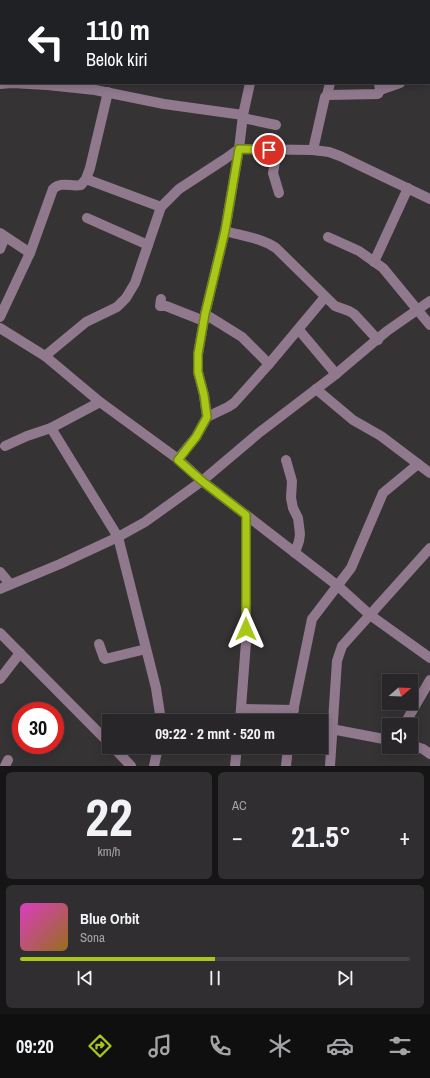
<!DOCTYPE html>
<html lang="id">
<head>
<meta charset="utf-8">
<style>
	body { margin:0; font-family:"Archivo Narrow",sans-serif; background:#302e30; color:#f1f3f6; height:100vh; display:flex; flex-direction:column; font-size:15px; white-space:nowrap }
	* { box-sizing:border-box; margin:0 }
	p { font-size:13px; color:#a5a5a8 }
	.icon { flex:none; width:22px; height:22px; fill:none; stroke:currentColor; stroke-width:2; stroke-linecap:round; stroke-linejoin:round }
	.map { position:relative; height:766px; overflow:hidden }
	.details { display:flex; flex-direction:column; gap:6px; padding:6px; background:#161516; flex:1 }
	.details>* { flex:none }
	.guide { position:absolute; left:0px; top:0px; width:430px; height:84px; box-shadow:0 2px 10px #0003,0 0 0 1px #444345; background:#202124; color:#fff; overflow:hidden }
	.needle { width:26px; rotate:71deg }
	.fabs { position:absolute; left:382px; top:674px; display:grid; gap:8px }
	.fabs a { display:grid; place-items:center; width:36px; height:36px; border-radius:0px; background:#282628; box-shadow:0 2px 10px #0003,0 0 0 1px #444345; font-size:20px }
	.speed { position:absolute; left:12px; top:702px; display:flex; gap:8px; font-size:20px; font-weight:700; text-align:center }
	.speed>* { display:grid; place-content:center; width:52px; height:52px; border-radius:50%; background:#282628; box-shadow:0 2px 10px #0003,0 0 0 1px #444345; line-height:1 }
	.speed .limit { border:6px solid #d22; background:#fff; color:#111 }
	.pin { position:absolute; display:grid; place-items:center; width:34px; height:34px; color:#fff; margin:-17px; border:2px solid #fff; border-radius:50%; box-shadow:0 1px 4px #0007 }
	.me { position:absolute; width:44px; margin:-22px; rotate:0deg; stroke-linejoin:round; filter:drop-shadow(0 0 3px #0008) }
	.turn { display:flex; align-items:center; gap:14px; height:84px; padding:0 20px; font-size:18px }
	.turn .icon { width:52px; height:52px; stroke-width:2.5 }
	.turn b { display:block; font-size:28px; line-height:34px }
	.big { font-size:30px; font-weight:700; line-height:1.1 }
	.details .card { flex:1; display:flex; flex-direction:column; justify-content:center; gap:6px; min-width:0; padding:0 14px; border-radius:6px; background:#302e30 }
	.details .dial { align-items:center; gap:0 }
	.dial b { font-size:52px; line-height:1 }
	.song { display:flex; align-items:center; gap:12px }
	.cover { width:48px; height:48px; border-radius:6px; background:linear-gradient(135deg,hsl(310 70% 55%),hsl(40 70% 35%)) }
	.played { height:4px; border-radius:2px; background:linear-gradient(90deg,#a9c719 50%,#444345 50%) }
	.keys { display:flex; justify-content:space-around; direction:ltr }
	.heat { display:flex; justify-content:space-between; align-items:center; font-size:22px; direction:ltr }
	.details .tiles { flex:1; display:grid; gap:6px; grid-template-columns:1fr 1fr }
	.card:last-child { grid-column:span 2 }
	.trip { position:absolute; left:102px; top:714px; width:226px; height:40px; border-radius:0px; background:#282628; box-shadow:0 2px 10px #0003,0 0 0 1px #444345; font-weight:700; line-height:40px; text-align:center }
	.tabs { display:flex; height:64px; justify-content:space-around; align-items:center; background:#100f10; color:#a5a5a8 }
	.tabs .icon { width:28px; height:28px }
	.tabs .selected { color:#a9c719 }
	.tabs b { font-size:18px; color:#f1f3f6 }
	.map>svg:first-child { display:block }
	.lines { fill:none; stroke-linecap:round; stroke-linejoin:round }
	.minor { stroke:#90798d; stroke-width:10 }
	.route-casing { stroke:#6e8110; stroke-width:10 }
	.route { stroke:#a9c719; stroke-width:7 }
</style>
</head>
<body>
<div class="map">
<svg width="430" height="766" viewBox="0 0 430 766">
	<rect width="100%" height="100%" fill="#363335"/>
	<g class="lines">
		<g class="minor">
			<path d="M330,0L331,1"/>
			<path d="M12,1V0"/>
			<path d="M191,1L193,0"/>
			<path d="M278,1L279,0"/>
			<path d="M0,40L1,41"/>
			<path d="M429,67L430,66"/>
			<path d="M0,84L12,83L47,85L95,90L164,104L243,115"/>
			<path d="M380,90L400,83"/>
			<path d="M327,95L330,83"/>
			<path d="M243,118L276,125"/>
			<path d="M277,150L273,173L279,193"/>
			<path d="M313,150L325,97L327,95L378,94L380,90L379,83"/>
			<path d="M86,179L161,207"/>
			<path d="M87,218L148,245"/>
			<path d="M225,231C243,236 261,238 276,248L335,306L349,311L354,314L378,340"/>
			<path d="M0,233L30,253"/>
			<path d="M328,237L359,251L383,268L430,325"/>
			<path d="M0,249L5,237"/>
			<path d="M374,262L408,188"/>
			<path d="M161,299L160,306H166L204,321"/>
			<path d="M205,314L242,337L269,364"/>
			<path d="M0,317L30,253L53,189C61,181 71,187 81,185L86,179L90,168L108,92"/>
			<path d="M0,328L45,356L100,402L178,459L202,481L338,586L370,615L430,658"/>
			<path d="M299,330L336,374"/>
			<path d="M45,356L86,322L117,307L126,298L135,283L161,207L179,189L225,159L239,149L243,115L250,83"/>
			<path d="M316,389L353,420L381,436L430,473"/>
			<path d="M207,417L228,407L234,403L269,364L325,297"/>
			<path d="M51,428L118,537L156,688L161,721"/>
			<path d="M5,446L27,436L51,428L100,402"/>
			<path d="M178,459L196,437L207,417L204,395L198,372V354L205,314L225,231L239,149L313,150L329,152L340,156L430,199"/>
			<path d="M286,460L292,481L291,498L293,508L298,518L300,534L299,541L295,553"/>
			<path d="M0,572L10,584"/>
			<path d="M0,589L60,564L118,537L145,522L202,481L260,432L336,374L387,331L430,301"/>
			<path d="M0,633L109,743"/>
			<path d="M99,644L104,658L105,659L146,649"/>
			<path d="M0,679L20,653"/>
			<path d="M241,709L294,710"/>
			<path d="M240,721L246,642V515"/>
			<path d="M291,721L312,619L351,568L383,493L418,464"/>
			<path d="M404,725L430,680"/>
			<path d="M321,727L389,740"/>
			<path d="M411,745L423,749L430,754"/>
			<path d="M113,747L131,766"/>
			<path d="M5,766L8,760"/>
			<path d="M154,766L158,747"/>
			<path d="M235,766L237,747"/>
			<path d="M286,766L288,747"/>
			<path d="M330,766L337,661L342,646L430,548"/>
		</g>
	</g>
	<g class="lines">
		<g class="route-casing">
			<path id="route" d="M246,629V515L202,481L178,460L196,437L207,417L204,395L198,372V354L205,314L225,231L239,149L269,150"/>
		</g>
		<use href="#route" class="route"/>
	</g>
</svg>
<div class="fabs">
<a><svg class="needle" viewBox="-14 -14 28 28"><path d="M0-13l5 13h-10z" fill="#e53935"/><path d="M0 13l5-13h-10z" fill="#a5a5a8"/></svg></a>
<a><svg class="icon" aria-label="sound" viewBox="0 0 24 24"><path d="M4 9h4l5-4v14l-5-4H4zM17 9q2 3 0 6"/></svg></a>
</div>
<div class="speed"><div class="limit">30</div></div>
<div class="pin" style="left:269px;top:150px;background:#d93025"><svg class="icon" aria-label="arrive" viewBox="0 0 24 24"><path d="M6 21V4h12l-3 4 3 4H6"/></svg></div>
<svg class="me" style="left:246px;top:629px" viewBox="-20 -20 40 40"><path d="M0-17L14 15 0 8-14 15z" fill="#a9c719" stroke="#fff" stroke-width="4"/></svg>
<div class="trip">09:22 · 2 mnt · 520 m</div>
<div class="guide">
<div class="turn"><svg class="icon" aria-label="left" viewBox="0 0 24 24"><path d="M17 20v-9H6M10 6l-5 5 5 5"/></svg><div><b>110 m</b>Belok kiri</div></div>
</div>
</div>
<section class="details">
<div class="tiles">
<div class="card dial"><b>22</b><p>km/h</p></div>
<div class="card"><p>AC</p>
<div class="heat"><a>−</a><b class="big">21.5°</b><a>+</a></div>
</div>
<div class="card">
<div class="song"><i class="cover"></i><div><b>Blue Orbit</b><p>Sona</p></div></div>
<div class="played"></div>
<div class="keys"><svg class="icon" aria-label="previous" viewBox="0 0 24 24"><path d="M18 5L8 12l10 7zM5 5v14"/></svg><svg class="icon" aria-label="pause" viewBox="0 0 24 24"><path d="M8 5v14M16 5v14"/></svg><svg class="icon" aria-label="next" viewBox="0 0 24 24"><path d="M6 5l10 7-10 7zM19 5v14"/></svg></div>
</div>
</div>
</section>
<nav class="tabs">
<b>09:20</b>
<svg class="icon selected" aria-label="directions" viewBox="0 0 24 24"><path d="M12 3l9 9-9 9-9-9zM9 14v-3h6M13 9l2 2-2 2"/></svg>
<svg class="icon" aria-label="music" viewBox="0 0 24 24"><path d="M9 18V5l10-2v13"/><circle cx="6" cy="18" r="3"/><circle cx="16" cy="16" r="3"/></svg>
<svg class="icon" aria-label="phone" viewBox="0 0 24 24"><path d="M5 4h4l2 5-3 2q2 4 5 5l2-3 5 2v4C11 20 4 13 5 4z"/></svg>
<svg class="icon" aria-label="climate" viewBox="0 0 24 24"><path d="M12 3v18M4 7l16 10M4 17L20 7"/></svg>
<svg class="icon" aria-label="car" viewBox="0 0 24 24"><path d="M5 17H2v-5l4-1 3-4h7l3 4 3 1v5h-3M9 17h6M6 11h13"/><circle cx="7" cy="17" r="2"/><circle cx="17" cy="17" r="2"/></svg>
<svg class="icon" aria-label="filters" viewBox="0 0 24 24"><path d="M4 7h16M4 17h16"/><circle cx="9" cy="7" r="2"/><circle cx="15" cy="17" r="2"/></svg>
</nav>
</body>
</html>
